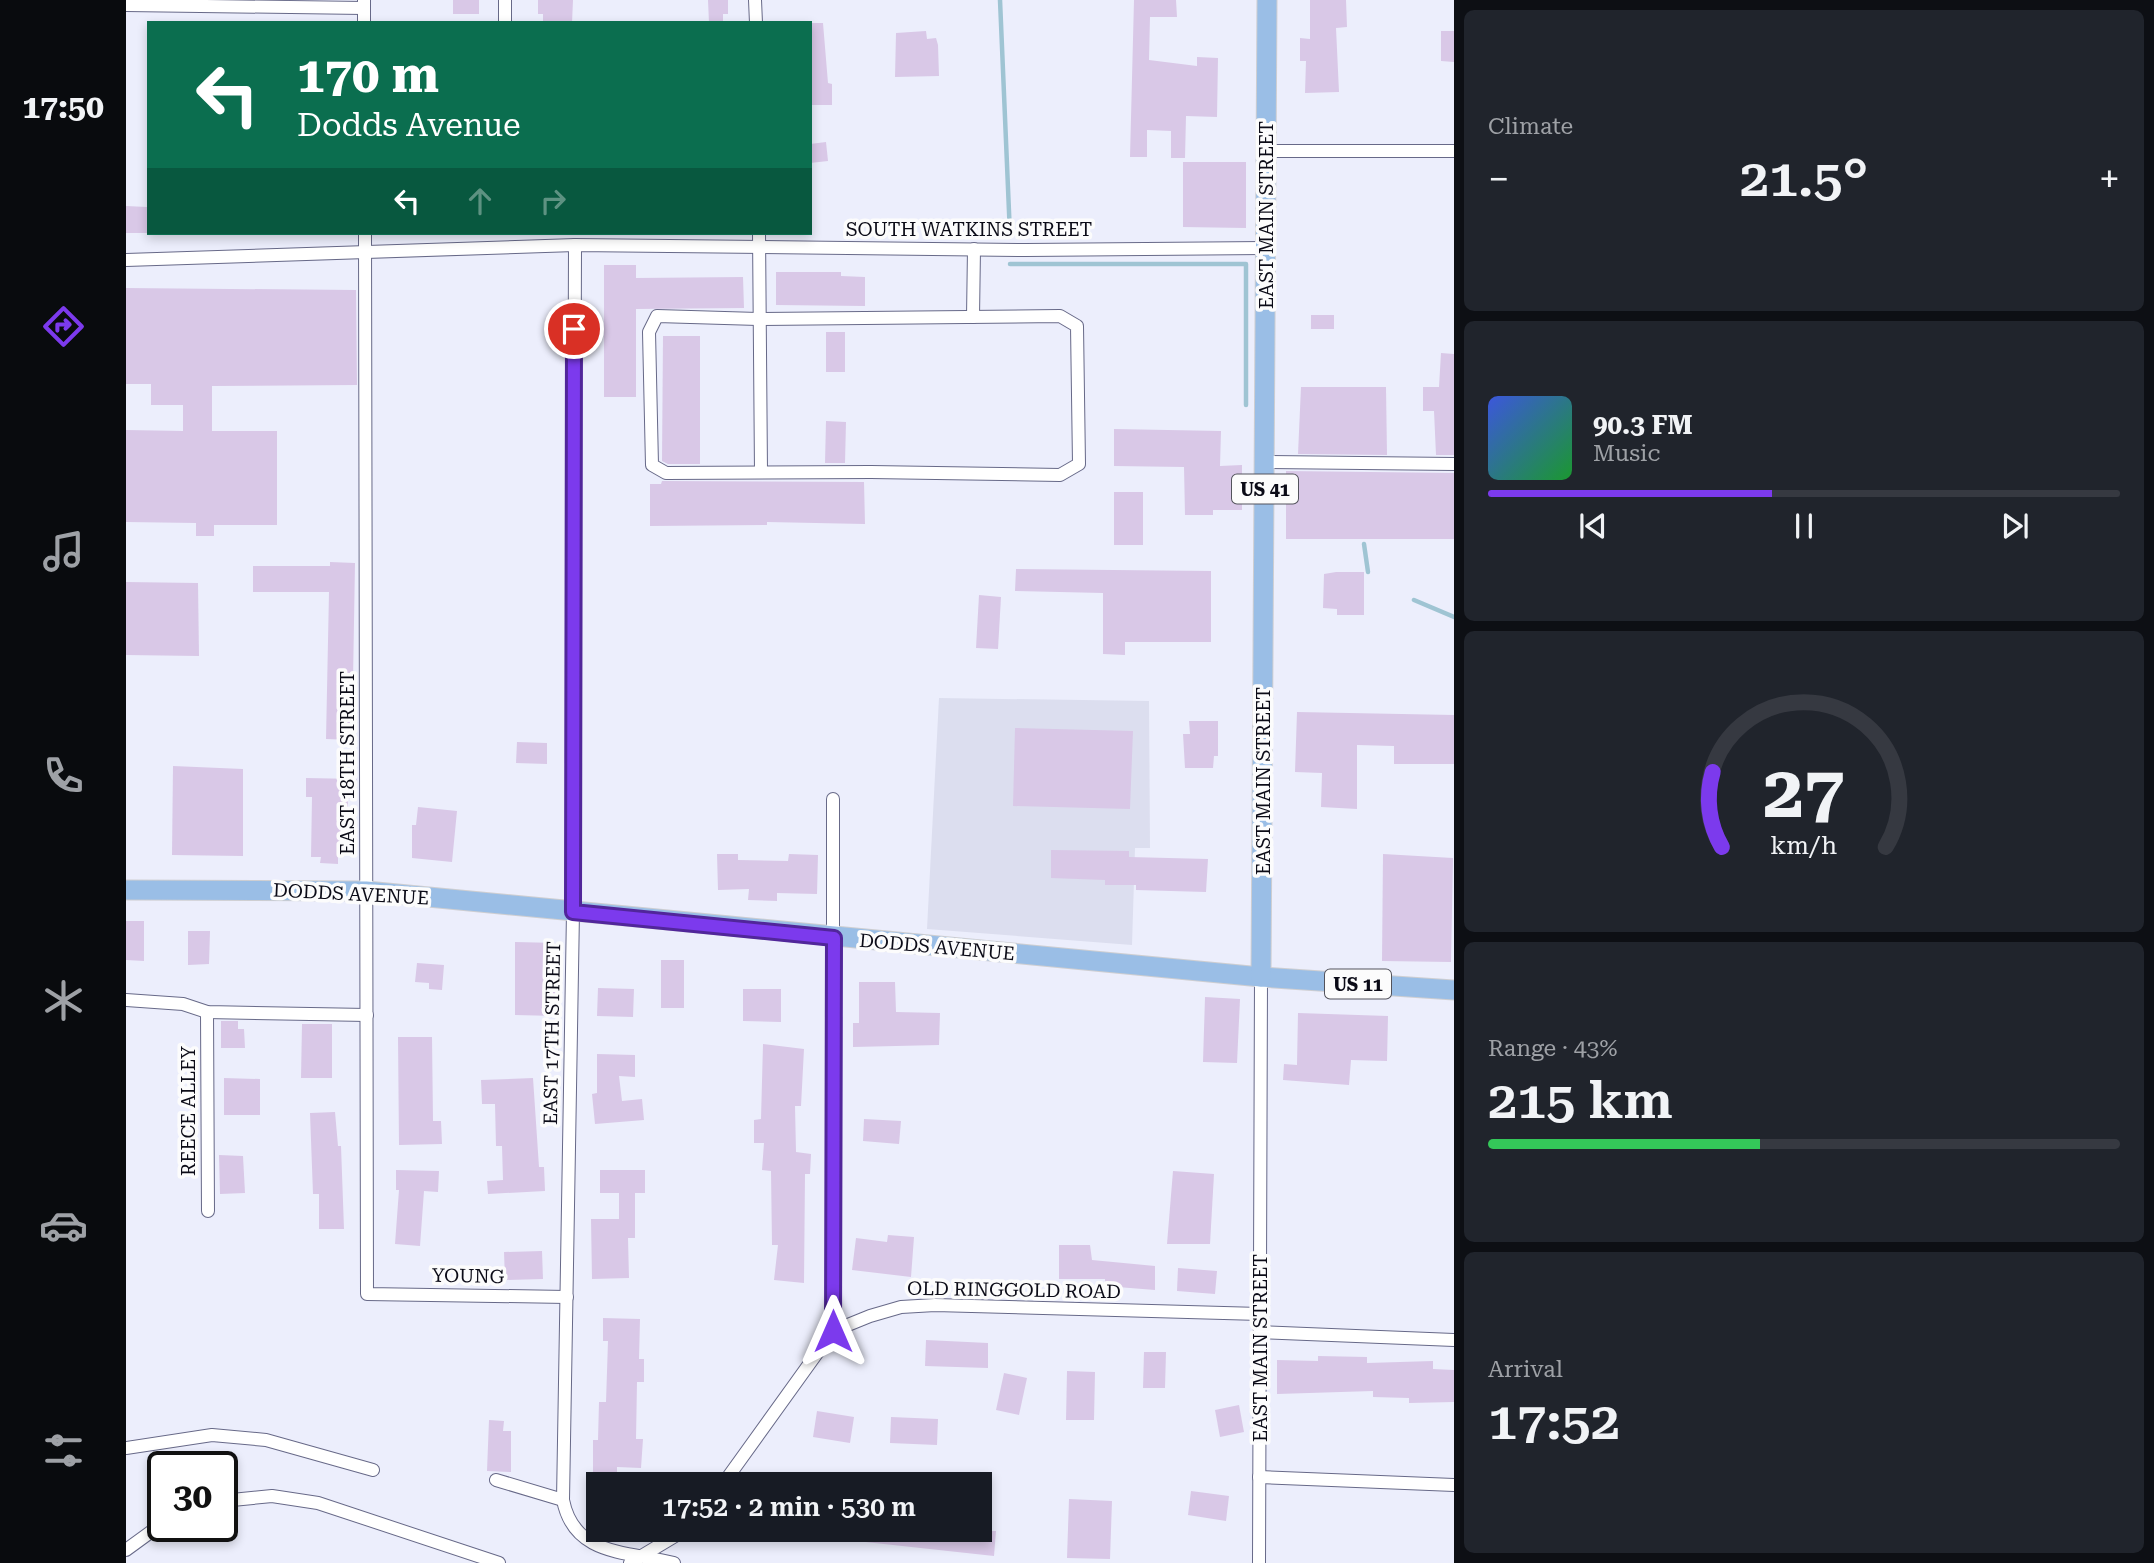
<!DOCTYPE html>
<html lang="en">
<head>
<meta charset="utf-8">
<style>
	body { margin:0; font-family:"Roboto Serif",serif; background:#20242c; color:#f1f3f6; height:100vh; display:flex; flex-direction:column; font-size:26px; white-space:nowrap }
	* { box-sizing:border-box; margin:0 }
	p { font-size:23px; color:#9ea1a6 }
	.icon { flex:none; width:38px; height:38px; fill:none; stroke:currentColor; stroke-width:2; stroke-linecap:round; stroke-linejoin:round }
	.map { position:relative; flex:1; overflow:hidden }
	.details { display:flex; flex-direction:column; gap:10px; padding:10px; background:#0d0f14; width:700px }
	.details>* { flex:none }
	.top-card { position:absolute; left:21px; top:21px; width:665px; height:214px; border-radius:0px; box-shadow:0 4px 10px #0003; background:#0b6e4f; color:#fff; overflow:hidden }
	.speed { position:absolute; left:21px; top:1451px; display:flex; gap:14px; font-size:35px; font-weight:700; text-align:center }
	.speed>* { display:grid; place-content:center; width:91px; height:91px; border-radius:50%; background:#171b24; box-shadow:0 4px 10px #0003; line-height:1 }
	.speed .limit { border:4px solid #111; border-radius:10px; background:#fff; color:#111 }
	.pin { position:absolute; display:grid; place-items:center; width:60px; height:60px; color:#fff; margin:-30px; border:4px solid #fff; border-radius:50%; box-shadow:0 2px 7px #0007 }
	.me { position:absolute; width:77px; margin:-38px; rotate:0deg; stroke-linejoin:round; filter:drop-shadow(0 0 5px #0008) }
	.turn { display:flex; align-items:center; gap:24px; height:147px; padding:0 35px; font-size:32px }
	.turn .icon { width:91px; height:91px; stroke-width:2.5 }
	.turn b { display:block; font-size:49px; line-height:60px }
	.lanes { display:flex; align-items:center; height:66px; padding:0 35px; background:#0003; justify-content:center; gap:35px; direction:ltr }
	.lanes .off { opacity:.35 }
	.big { font-size:52px; font-weight:600; line-height:1.1 }
	.details .widget { flex:1; display:flex; flex-direction:column; justify-content:center; gap:10px; min-width:0; padding:0 24px; border-radius:10px; background:#20242c }
	.details .dial { align-items:center; gap:0 }
	.dial svg { height:182px; overflow:visible; fill:none; stroke:#363941; stroke-width:7; stroke-linecap:round; text-anchor:middle }
	.dial text { fill:#f1f3f6; stroke:none }
	.song { display:flex; align-items:center; gap:21px }
	.cover { width:84px; height:84px; border-radius:10px; background:linear-gradient(135deg,hsl(230 70% 55%),hsl(130 70% 35%)) }
	.played { height:7px; border-radius:4px; background:linear-gradient(90deg,#7c3aed 45%,#363941 45%) }
	.keys { display:flex; justify-content:space-around; direction:ltr }
	.heat { display:flex; justify-content:space-between; align-items:center; font-size:38px; direction:ltr }
	.charge { height:10px; border-radius:5px; background:linear-gradient(90deg,#34c759 43%,#363941 0) }
	.trip { position:absolute; left:460px; top:1472px; width:406px; height:70px; border-radius:0px; background:#171b24; box-shadow:0 4px 10px #0003; font-weight:600; line-height:70px; text-align:center }
	main { display:flex; flex:1; min-height:0 }
	.menu { display:flex; flex-direction:column; width:126px; justify-content:space-around; align-items:center; background:#090b0e; color:#9ea1a6 }
	.menu .icon { width:49px; height:49px }
	.menu .selected { color:#7c3aed }
	.menu b { font-size:32px; color:#f1f3f6 }
	.map>svg:first-child { display:block }
	.built { fill:#dcdeef }
	.lines { fill:none; stroke-linecap:round; stroke-linejoin:round }
	.stream { stroke:#9fc4d3; stroke-width:4.5 }
	.building { fill:#d9c8e7 }
	.minor-casing { stroke:#676988; stroke-width:14 }
	.primary-casing { stroke:#ceced1; stroke-width:21 }
	.minor { stroke:#fff; stroke-width:12 }
	.primary { stroke:#9abee6; stroke-width:19 }
	.route-casing { stroke:#51269a; stroke-width:18 }
	.route { stroke:#7c3aed; stroke-width:12 }
	.labels { text-anchor:middle; dominant-baseline:central; stroke-width:7; stroke-linejoin:round; paint-order:stroke }
	.shield { fill:#fcfcfc; stroke:#53535c; stroke-width:2 }
	.shield-label { font-size:18px; font-weight:bold; fill:#0b0b17 }
	.street-label { font-size:19px; fill:#0b0b17; stroke:#fcfcfc }
</style>
</head>
<body>
<main>
<nav class="menu">
<b>17:50</b>
<svg class="icon selected" aria-label="directions" viewBox="0 0 24 24"><path d="M12 3l9 9-9 9-9-9zM9 14v-3h6M13 9l2 2-2 2"/></svg>
<svg class="icon" aria-label="music" viewBox="0 0 24 24"><path d="M9 18V5l10-2v13"/><circle cx="6" cy="18" r="3"/><circle cx="16" cy="16" r="3"/></svg>
<svg class="icon" aria-label="phone" viewBox="0 0 24 24"><path d="M5 4h4l2 5-3 2q2 4 5 5l2-3 5 2v4C11 20 4 13 5 4z"/></svg>
<svg class="icon" aria-label="climate" viewBox="0 0 24 24"><path d="M12 3v18M4 7l16 10M4 17L20 7"/></svg>
<svg class="icon" aria-label="car" viewBox="0 0 24 24"><path d="M5 17H2v-5l4-1 3-4h7l3 4 3 1v5h-3M9 17h6M6 11h13"/><circle cx="7" cy="17" r="2"/><circle cx="17" cy="17" r="2"/></svg>
<svg class="icon" aria-label="filters" viewBox="0 0 24 24"><path d="M4 7h16M4 17h16"/><circle cx="9" cy="7" r="2"/><circle cx="15" cy="17" r="2"/></svg>
</nav>
<div class="map">
<svg width="1328" height="1563" viewBox="0 0 1328 1563">
	<rect width="100%" height="100%" fill="#eceefc"/>
	<path class="built" d="M813,698L1023,701L1024,848H1009L1006,945L801,929Z"/>
	<g class="lines">
		<g class="stream">
			<path d="M874,0L884,235"/>
			<path d="M884,264H1120V405"/>
			<path d="M1238,544L1242,572"/>
			<path d="M1288,600L1328,617"/>
		</g>
	</g>
	<g class="building">
		<rect x="327" y="0" width="26" height="14"/>
		<path d="M412,0H447L446,23H417V14H412Z"/>
		<path d="M582,0H602V14H597V23H583Z"/>
		<path d="M1008,0H1050L1051,17H1024L1023,60L1071,66V57L1092,58L1091,117L1060,116L1059,158H1045V131L1021,130V157H1004Z"/>
		<path d="M1184,0H1220L1221,27L1210,28L1213,92L1179,93L1180,61H1174V38L1184,39Z"/>
		<path d="M684,23H697L702,83L706,84V105H684Z"/>
		<path d="M800,31L801,39L810,38L812,45L813,76L769,77L770,33Z"/>
		<path d="M1315,31H1328V62L1315,61Z"/>
		<path d="M700,142L702,161L684,163V144Z"/>
		<path d="M1057,162H1120V228L1057,227Z"/>
		<path d="M0,206L21,207V233H0Z"/>
		<path d="M478,265H510V278L617,277L618,308L510,309V397H478Z"/>
		<path d="M650,272H715V276L739,277V306L650,305Z"/>
		<path d="M0,288L230,290L231,385L86,386V431H151V525H88V536H70V523L0,522V430L57,431V405H25V384H0Z"/>
		<rect x="1185" y="315" width="23" height="14"/>
		<rect x="700" y="332" width="19" height="40"/>
		<path d="M537,336H574V464H542L536,461Z"/>
		<path d="M1315,353L1328,354V455H1310L1308,411H1297V387H1313Z"/>
		<path d="M1175,387H1260L1261,455L1172,454Z"/>
		<path d="M700,421L720,422L719,463H699Z"/>
		<path d="M988,429L1095,431L1094,466L1116,465V510H1087V515H1059L1058,467L988,466Z"/>
		<path d="M1160,471L1328,473V539H1160Z"/>
		<path d="M536,481L738,482L739,524L641,522V525L524,526V484H535Z"/>
		<rect x="988" y="492" width="29" height="53"/>
		<path d="M204,562L229,563L226,740L200,739L203,592H127V566H204Z"/>
		<path d="M890,569L1085,571V642H999V655L977,654V593L889,591Z"/>
		<path d="M1210,572H1238V615H1211V609L1197,608L1198,574Z"/>
		<path d="M0,582L72,583L73,656L0,655Z"/>
		<path d="M853,595L875,597L872,649L850,648Z"/>
		<path d="M1171,712L1328,715V764H1268V746L1231,745V809L1195,807L1196,773L1169,772Z"/>
		<path d="M1063,721H1092V756H1088L1087,768H1059L1057,734H1064Z"/>
		<path d="M889,728L1007,731L1004,809L887,806Z"/>
		<path d="M391,742L421,743V764L390,763Z"/>
		<path d="M47,766L117,769V856L46,855Z"/>
		<path d="M180,778L231,779V799H222L221,854H212V864L194,863L195,857H185L186,797H180Z"/>
		<path d="M292,807L331,811L326,862L286,858V825H290Z"/>
		<path d="M925,850L1003,851V857L1082,859L1080,892L1010,890V885H979V880L925,878Z"/>
		<path d="M591,854H612V860L662,861L663,854L692,855L691,894L651,893V901L622,900L623,889L592,890Z"/>
		<path d="M1257,854L1327,858L1325,962L1256,961Z"/>
		<path d="M0,921H18V961L0,960Z"/>
		<path d="M62,931H84L83,964L62,965Z"/>
		<path d="M389,942L431,943L430,1016L389,1015Z"/>
		<rect x="535" y="960" width="23" height="48"/>
		<path d="M291,963L318,965L316,990L303,989V983L289,982Z"/>
		<path d="M733,982H769L770,1012L814,1013L813,1045L727,1047V1023H733Z"/>
		<path d="M472,988L508,989L507,1017L471,1016Z"/>
		<path d="M617,989H655V1022L617,1021Z"/>
		<path d="M1079,997L1114,999L1111,1063L1077,1062Z"/>
		<path d="M1172,1013L1262,1016L1261,1061L1225,1060L1223,1085L1157,1080L1158,1064L1171,1065Z"/>
		<path d="M95,1021H112V1029H118L119,1048H95Z"/>
		<path d="M176,1024H206V1078H175Z"/>
		<path d="M272,1037H306L307,1121H315L316,1144L273,1145Z"/>
		<path d="M637,1044L678,1049L675,1106H669L670,1152L685,1154L684,1174H679L678,1283L648,1280L652,1245H646L645,1171L636,1170L638,1143H628V1120L635,1119Z"/>
		<path d="M471,1054L509,1055V1077L493,1076L496,1101L516,1099L518,1120L469,1124L466,1094L471,1093Z"/>
		<path d="M98,1078L134,1079V1115H98Z"/>
		<path d="M407,1078L413,1167H418L419,1191L362,1194L361,1181L377,1180L376,1146H370L369,1104H356L355,1080Z"/>
		<path d="M209,1112L212,1146H215L218,1229H193V1194H187L184,1113Z"/>
		<path d="M738,1119L775,1121L773,1144L737,1141Z"/>
		<path d="M93,1155L117,1156L119,1193L94,1194Z"/>
		<path d="M270,1170L313,1171L312,1192L298,1191L294,1246L269,1244L273,1190H270Z"/>
		<path d="M474,1170H519V1193H509V1238H502L503,1278L466,1279L465,1219H493V1193H474Z"/>
		<path d="M1047,1171L1088,1174L1084,1244H1041Z"/>
		<path d="M762,1235L788,1237L785,1277L726,1270L730,1238L761,1242Z"/>
		<path d="M933,1245H964L966,1260L1029,1266V1290L979,1286V1279H933Z"/>
		<path d="M416,1251L417,1279L379,1280L378,1252Z"/>
		<path d="M1052,1268L1091,1271L1089,1294L1051,1291Z"/>
		<path d="M477,1318L514,1319L513,1359H518V1382H511L510,1439H517L515,1468L491,1467V1484H467V1440H472L473,1402H480L482,1341H477Z"/>
		<path d="M800,1340L862,1343V1368L799,1366Z"/>
		<path d="M1018,1352H1040L1039,1388H1017Z"/>
		<path d="M1192,1356L1241,1357V1363L1307,1361V1369L1328,1370V1402L1283,1403V1398L1247,1397V1391L1151,1394V1360L1192,1361Z"/>
		<path d="M941,1371L969,1372L968,1420H940Z"/>
		<path d="M878,1373L901,1378L893,1415L870,1410Z"/>
		<path d="M1113,1405L1118,1432L1094,1437L1089,1410Z"/>
		<path d="M691,1411L728,1417L724,1443L687,1437Z"/>
		<path d="M765,1417L812,1419L811,1445L764,1443Z"/>
		<path d="M363,1420L378,1421L377,1431H385V1472L361,1471Z"/>
		<path d="M1065,1491L1103,1496L1100,1521L1062,1515Z"/>
		<path d="M943,1499L986,1501L984,1559L941,1558Z"/>
		<path d="M722,1530L870,1531L868,1556L721,1540Z"/>
	</g>
	<g class="lines">
		<g class="minor-casing">
			<g id="minor">
				<path d="M238,0V23"/>
				<path d="M629,0L630,23"/>
				<path d="M0,5L238,8"/>
				<path d="M379,23V0"/>
				<path d="M1141,151H1328"/>
				<path d="M239,233L241,1294L441,1297"/>
				<path d="M633,233L635,471"/>
				<path d="M449,245L447,912L437,1500C448,1556 500,1551 548,1563"/>
				<path d="M0,260L449,245L900,250L1139,248"/>
				<path d="M531,316L632,319L934,316L951,326L953,464L934,475L745,472L540,473L526,465L523,332Z"/>
				<path d="M847,317L848,249"/>
				<path d="M1139,462L1328,464"/>
				<path d="M0,1000L57,1004L81,1012L241,1015"/>
				<path d="M81,1012L82,1211"/>
				<path d="M707,1331V799"/>
				<path d="M1134,1332L1328,1340"/>
				<path d="M0,1448L86,1435L140,1440L247,1470"/>
				<path d="M1133,1477L1328,1485"/>
				<path d="M370,1480L437,1500"/>
				<path d="M597,1484L707,1331L744,1316L775,1307L809,1305L1134,1314"/>
				<path d="M96,1501L146,1496L192,1503L373,1563"/>
				<path d="M0,1550L37,1523"/>
				<path d="M504,1563L559,1530"/>
				<path d="M1133,1563L1135,977"/>
			</g>
		</g>
		<g class="primary-casing">
			<g id="primary">
				<path d="M0,890L240,891L1135,977L1328,990"/>
				<path d="M1135,977L1141,0"/>
			</g>
		</g>
		<use href="#minor" class="minor"/>
		<use href="#primary" class="primary"/>
	</g>
	<g class="lines">
		<g class="route-casing">
			<path id="route" d="M448,329L447,912L708,938L707,1331"/>
		</g>
		<use href="#route" class="route"/>
	</g>
	<g class="labels">
		<g class="shield">
			<rect x="1106" y="474.5" width="66" height="29" rx="5"/>
			<rect x="1199" y="969.5" width="66" height="29" rx="5"/>
		</g>
		<g class="shield-label">
			<text x="1139" y="489">US 41</text>
			<text x="1232" y="984">US 11</text>
		</g>
		<g class="street-label">
			<text transform="translate(1140 215) rotate(-90)">EAST MAIN STREET</text>
			<text x="843" y="229">SOUTH WATKINS STREET</text>
			<text transform="translate(221 763) rotate(-90)">EAST 18TH STREET</text>
			<text transform="translate(1137 781) rotate(-90)">EAST MAIN STREET</text>
			<text transform="translate(225 894) rotate(3)">DODDS AVENUE</text>
			<text transform="translate(811 947) rotate(5)">DODDS AVENUE</text>
			<text transform="translate(426 1033) rotate(-89)">EAST 17TH STREET</text>
			<text transform="translate(62 1111) rotate(-90)">REECE ALLEY</text>
			<text transform="translate(342 1276) rotate(1)">YOUNG</text>
			<text transform="translate(888 1290) rotate(1)">OLD RINGGOLD ROAD</text>
			<text transform="translate(1134 1348) rotate(-90)">EAST MAIN STREET</text>
		</g>
	</g>
</svg>
<div class="speed"><div class="limit">30</div></div>
<div class="pin" style="left:448px;top:329px;background:#d93025"><svg class="icon" aria-label="arrive" viewBox="0 0 24 24"><path d="M6 21V4h12l-3 4 3 4H6"/></svg></div>
<svg class="me" style="left:707px;top:1331px" viewBox="-20 -20 40 40"><path d="M0-17L14 15 0 8-14 15z" fill="#7c3aed" stroke="#fff" stroke-width="4"/></svg>
<div class="trip">17:52 · 2 min · 530 m</div>
<div class="top-card">
<div class="turn"><svg class="icon" aria-label="left" viewBox="0 0 24 24"><path d="M17 20v-9H6M10 6l-5 5 5 5"/></svg><div><b>170 m</b>Dodds Avenue</div></div>
<div class="lanes"><svg class="icon" aria-label="left" viewBox="0 0 24 24"><path d="M17 20v-9H6M10 6l-5 5 5 5"/></svg><svg class="icon off" aria-label="ahead" viewBox="0 0 24 24"><path d="M12 20V5M6 11l6-6 6 6"/></svg><svg class="icon off" aria-label="right" viewBox="0 0 24 24"><path d="M7 20v-9h11M14 6l5 5-5 5"/></svg></div>
</div>
</div>
<section class="details">
<div class="widget"><p>Climate</p>
<div class="heat"><a>−</a><b class="big">21.5°</b><a>+</a></div>
</div>
<div class="widget">
<div class="song"><i class="cover"></i><div><b>90.3 FM</b><p>Music</p></div></div>
<div class="played"></div>
<div class="keys"><svg class="icon" aria-label="previous" viewBox="0 0 24 24"><path d="M18 5L8 12l10 7zM5 5v14"/></svg><svg class="icon" aria-label="pause" viewBox="0 0 24 24"><path d="M8 5v14M16 5v14"/></svg><svg class="icon" aria-label="next" viewBox="0 0 24 24"><path d="M6 5l10 7-10 7zM19 5v14"/></svg></div>
</div>
<div class="widget dial"><svg viewBox="0 0 100 80">
<path d="M14 69A42 42 0 1 1 86 69"/>
<path d="M14 69A42 42 0 0 1 10 36" stroke="#7c3aed"/>
<text x="50" y="56" font-size="32" font-weight="700">27</text>
<text x="50" y="72" font-size="11">km/h</text>
</svg></div>
<div class="widget"><p>Range · 43%</p><b class="big">215 km</b><div class="charge"></div></div>
<div class="widget"><p>Arrival</p><b class="big">17:52</b></div>
</section>
</main>
</body>
</html>
